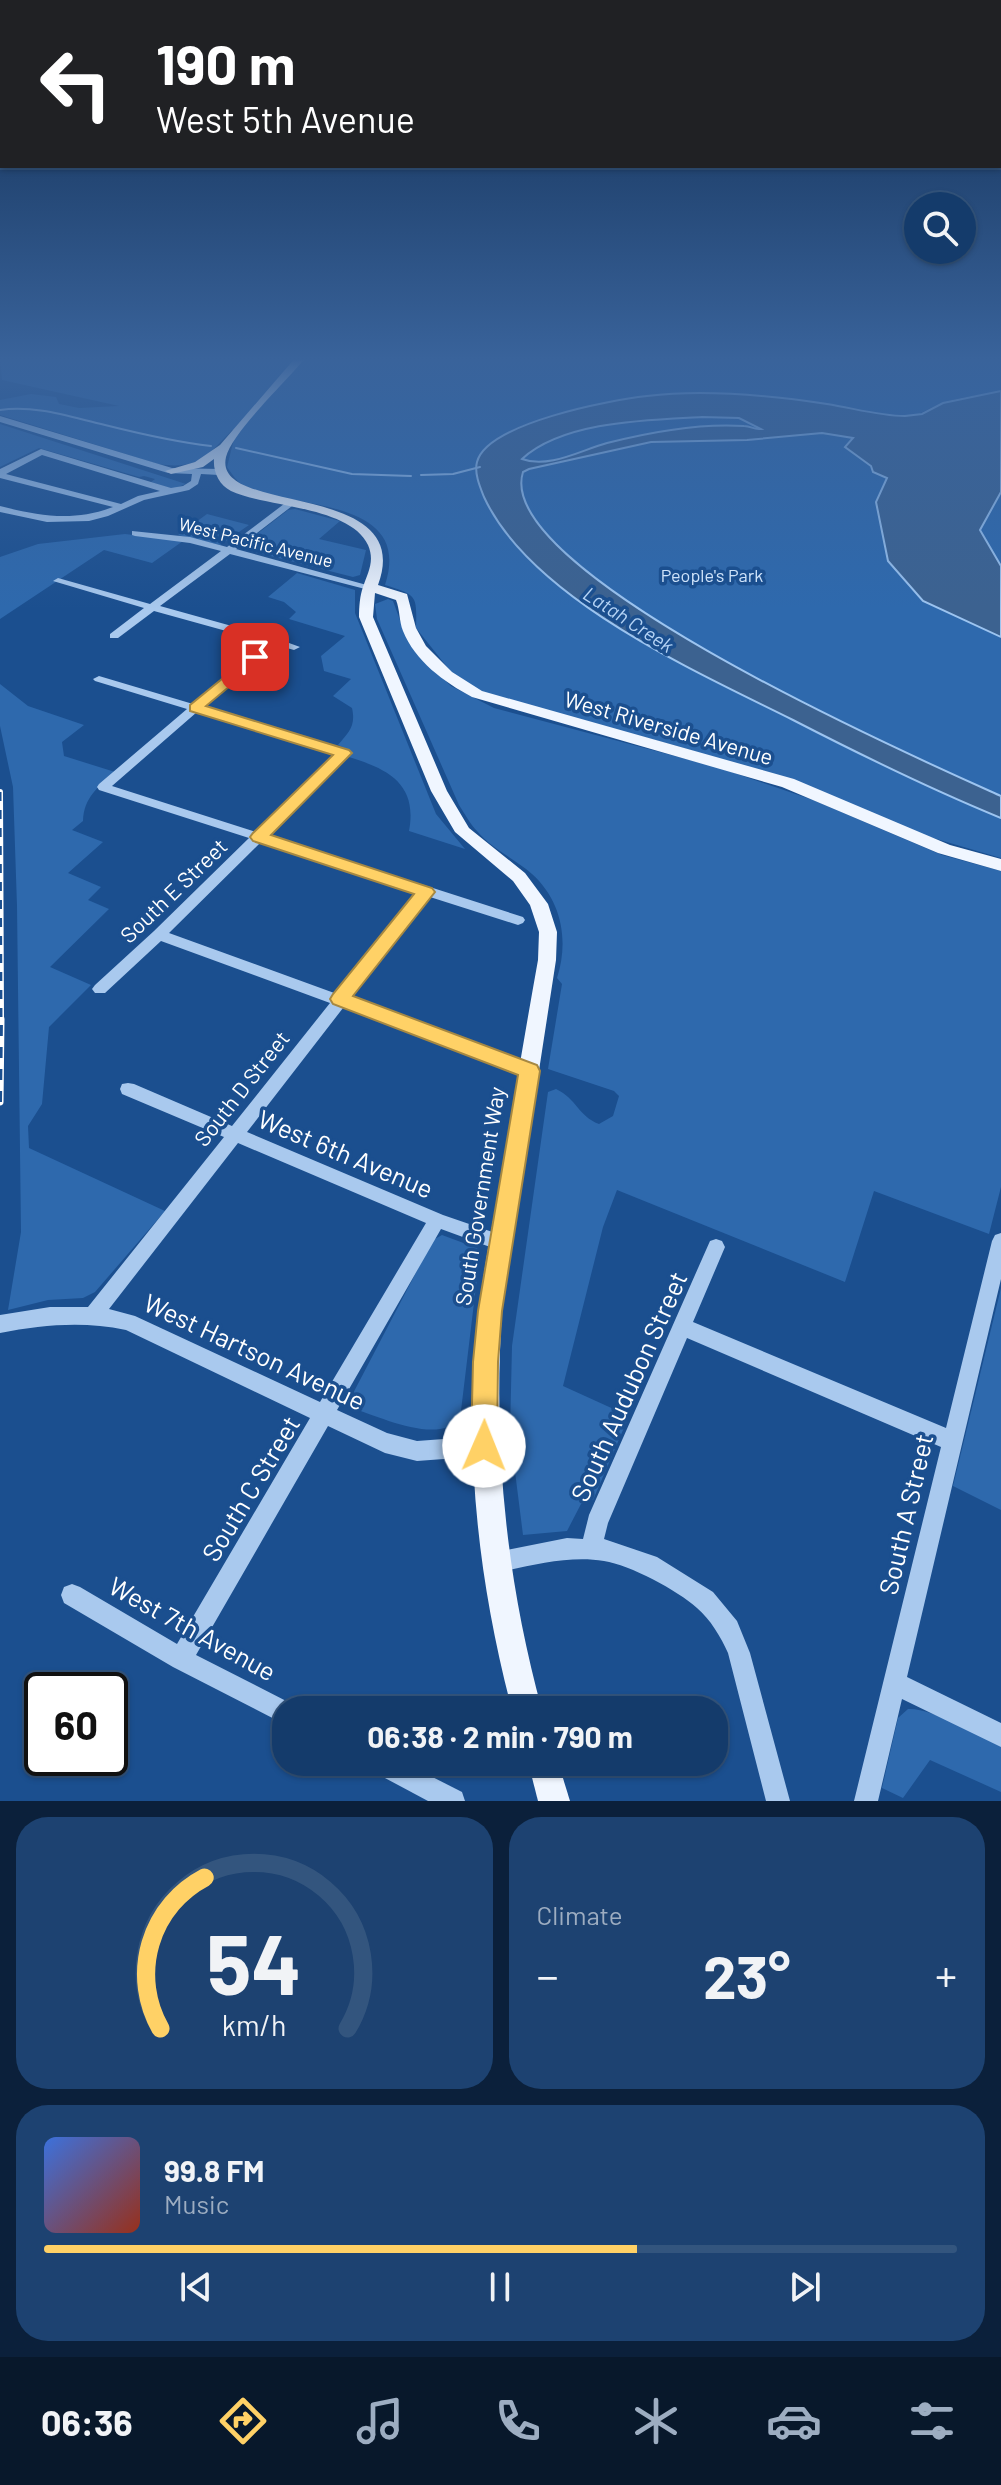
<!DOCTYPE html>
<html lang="en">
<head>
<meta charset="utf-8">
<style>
	body { margin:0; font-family:Barlow,sans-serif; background:#1d4271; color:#f1f3f6; height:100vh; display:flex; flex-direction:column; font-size:30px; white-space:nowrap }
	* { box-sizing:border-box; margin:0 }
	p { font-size:26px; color:#9dadc1 }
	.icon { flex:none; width:44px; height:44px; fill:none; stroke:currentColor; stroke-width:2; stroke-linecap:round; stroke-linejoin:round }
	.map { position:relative; height:1801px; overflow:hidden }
	.drawer { display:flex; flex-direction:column; gap:16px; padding:16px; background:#0b203b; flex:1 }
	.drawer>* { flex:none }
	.guide { position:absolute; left:0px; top:0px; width:1002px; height:168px; box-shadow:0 2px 6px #0004,0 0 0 2px #33557e; background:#202124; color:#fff; overflow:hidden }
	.controls { position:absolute; left:904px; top:192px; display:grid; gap:16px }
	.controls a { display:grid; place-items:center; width:72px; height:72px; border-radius:50%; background:#143b6b; box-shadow:0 2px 6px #0004,0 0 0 2px #33557e; font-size:40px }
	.speed { position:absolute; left:24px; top:1672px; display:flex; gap:16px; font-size:40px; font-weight:700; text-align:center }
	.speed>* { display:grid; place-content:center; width:104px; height:104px; border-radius:50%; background:#143b6b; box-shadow:0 2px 6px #0004,0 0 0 2px #33557e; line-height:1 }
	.speed .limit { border:4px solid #111; border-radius:12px; background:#fff; color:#111 }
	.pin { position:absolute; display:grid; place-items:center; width:68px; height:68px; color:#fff; margin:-34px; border-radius:16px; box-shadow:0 4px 12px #0006 }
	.me { position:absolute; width:88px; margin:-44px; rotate:1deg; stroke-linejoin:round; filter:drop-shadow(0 0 6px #0008) }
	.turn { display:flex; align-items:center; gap:28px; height:168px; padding:0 24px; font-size:36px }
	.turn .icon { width:104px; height:104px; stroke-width:2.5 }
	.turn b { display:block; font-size:56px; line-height:68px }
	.big { font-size:60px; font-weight:700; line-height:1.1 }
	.drawer .tile { flex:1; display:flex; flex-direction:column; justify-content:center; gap:12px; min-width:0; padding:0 28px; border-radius:32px; background:#1d4271 }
	.drawer .dial { align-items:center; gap:0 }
	.dial svg { height:208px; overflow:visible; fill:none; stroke:#33557e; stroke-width:7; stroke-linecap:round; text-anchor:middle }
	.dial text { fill:#f1f3f6; stroke:none }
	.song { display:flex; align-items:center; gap:24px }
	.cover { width:96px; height:96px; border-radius:12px; background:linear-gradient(135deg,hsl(220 70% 55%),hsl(10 70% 35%)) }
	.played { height:8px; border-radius:4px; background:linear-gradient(90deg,#ffd166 65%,#33557e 65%) }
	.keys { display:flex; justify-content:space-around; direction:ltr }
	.heat { display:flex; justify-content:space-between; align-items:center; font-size:44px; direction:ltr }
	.drawer .tiles { flex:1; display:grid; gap:16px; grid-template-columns:1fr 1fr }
	.tile:last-child { grid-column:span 2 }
	.trip { position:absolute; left:272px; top:1696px; width:456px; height:80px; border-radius:32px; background:#143b6b; box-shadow:0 2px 6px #0004,0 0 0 2px #33557e; font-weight:700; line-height:80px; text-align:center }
	.tabs { display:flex; height:128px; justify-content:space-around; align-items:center; background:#08182b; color:#9dadc1 }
	.tabs .icon { width:56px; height:56px }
	.tabs .active { color:#ffd166 }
	.tabs b { font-size:36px; color:#f1f3f6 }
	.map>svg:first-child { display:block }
	.green { fill:#2e69ad }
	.water { fill:#3c6290; stroke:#9cc4f0; stroke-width:2; fill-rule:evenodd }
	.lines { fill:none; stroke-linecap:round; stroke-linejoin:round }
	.stream { stroke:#9cc4f0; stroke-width:2 }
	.minor { fill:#a9c9ee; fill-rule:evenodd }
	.major { fill:#f0f6ff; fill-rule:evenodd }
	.rail-far1-casing { stroke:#fff; stroke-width:6 }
	.rail-casing { stroke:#fff; stroke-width:7 }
	.rail-far1 { stroke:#1b4f8f; stroke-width:3; stroke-dasharray:9; stroke-linecap:butt }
	.rail { stroke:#1b4f8f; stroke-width:4; stroke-dasharray:11; stroke-linecap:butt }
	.route { fill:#ffd166; stroke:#a68842; stroke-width:2 }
	.labels { text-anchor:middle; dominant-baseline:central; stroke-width:7; stroke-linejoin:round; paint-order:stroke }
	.far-street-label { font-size:18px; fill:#fff; stroke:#1b4f8f }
	.far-park-label { font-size:18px; fill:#cfe3fa; stroke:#1b4f8f }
	.far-water-label { font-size:20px; font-style:italic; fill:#b5d3f5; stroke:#1b4f8f }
	.street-label { font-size:22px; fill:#fff; stroke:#1b4f8f }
	.near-street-label { font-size:26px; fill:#fff; stroke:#1b4f8f }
</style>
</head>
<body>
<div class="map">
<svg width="1001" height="1801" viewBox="0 0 1001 1801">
	<rect width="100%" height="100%" fill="#1b4f8f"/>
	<g class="green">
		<path d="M0,357H1001V391C982,395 960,397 941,403C927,409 918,417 902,416C870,416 837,405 805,401C721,389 640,392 558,415C526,423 494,432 477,462L489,467L636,400L911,429L923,601L1001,637V858L916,833L815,789L677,746L501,699L459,682L416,628C417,595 417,595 385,585C414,496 291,510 244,486C237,482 232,474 227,467L236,431L232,430C206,457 198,470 158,464L0,415V400L31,394L56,397L59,404L79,408L119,406L2,380Z"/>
		<path d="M0,424L186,484L173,489L151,482L155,479L144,476L139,477L39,448L0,467Z"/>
		<path d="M1001,492V566L980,530Z"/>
		<path d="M295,509L340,521L319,539L366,550L360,575L353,577L239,548L288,510Z"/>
		<path d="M207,514L249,525L220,545L178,535Z"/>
		<path d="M125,534L183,541L152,563L104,550L0,619V557L38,544Z"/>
		<path d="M297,573L355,590V613L436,814L465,849L409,831C418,783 387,768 345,756L350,750L338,745C349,732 356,726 352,708L333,696L351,679L324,671L321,656L345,636L289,619L296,612L284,602L268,597Z"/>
		<path d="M388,599L393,601L404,631L423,659L451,686L494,708L720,768L813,800L942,855L1001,871V1187L989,1234L874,1191L845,1282L617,1190L603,1227L563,1386L629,1416L593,1500L581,1504L567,1531L523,1535L510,1432L512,1346L548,1092L556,1089C577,1099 578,1116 599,1124L613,1116L619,1096L614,1091L548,1069L562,984L557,978C569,941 562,901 532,874C515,859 492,849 477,831C470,824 465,814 459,805L377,619L375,604Z"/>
		<path d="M0,684L28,706L84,725L62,742L64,756L115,772C98,787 84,797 83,821L72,830L103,842L68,873L101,887L88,900L109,909L50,967L91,985L49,1027L42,1104L28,1126L29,1148L165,1211L95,1292L83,1298L48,1300L8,1310L21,1232L17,906L13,787L0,726Z"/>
		<path d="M442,1235L477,1248L480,1253L460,1419C437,1445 379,1416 351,1408L348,1403L433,1240Z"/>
		<path d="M1001,1288V1510L953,1486Z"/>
		<path d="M908,1709C936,1708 968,1735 1001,1739V1792L930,1760L903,1798L882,1788L898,1718Z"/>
	</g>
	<path class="water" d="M1001,391V492L980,530L1001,566V637L923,601L888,561L876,502L887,478L873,472L871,466L845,447L853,438L822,433L747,440L651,442L529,469L523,472C491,572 921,760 1001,796V818C930,789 861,755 793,720C697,672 531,599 484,497C480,487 474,473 477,462C487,423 611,400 647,396C706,389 768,395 827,404C853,408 879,416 905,416L922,414L943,403ZM702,417L739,418L761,429C753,430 752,426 744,426C700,423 650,432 607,443C581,450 549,469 522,459C563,421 648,420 702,417Z"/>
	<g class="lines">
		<g class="stream">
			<path d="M0,410C36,405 70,417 105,425C141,434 175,442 211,446"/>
			<path d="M236,448L352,474L411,476"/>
			<path d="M421,475L453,474L480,467"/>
		</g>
		<g class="minor">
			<path d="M0,416L172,468L219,469L224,472L219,475L201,474L198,484L189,490L144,500L108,516L89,521L47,522L0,512V506C39,516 74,522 113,507L0,478V469L41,449L171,488L183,486L191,481L192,474L168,473L0,422ZM42,455L160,491L138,496L121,504L6,474Z"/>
			<path d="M288,501L296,503L236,549L374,587L369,590L230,554L160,606L278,639L300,647L294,650L276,645L204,707L348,750L350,753L268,835L523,917L525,920L523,923L518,925L430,897L350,999L536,1067L538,1071L536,1075L530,1077L343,1008L247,1132L443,1215L507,1237L510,1243L507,1249L501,1251L441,1229L337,1410L387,1433L417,1441L484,1436L491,1439L494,1446L491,1453L484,1456L417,1461L385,1453L328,1426L196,1655L294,1705L296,1710H286V1725L173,1667L64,1603L61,1595L64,1587L72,1584L80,1587L177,1644L310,1418L126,1330C82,1321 43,1325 0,1333V1315L50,1307H88L224,1137L122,1094L120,1089L122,1084L128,1083L134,1084L232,1126L330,1003L161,941L105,993H95L92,989L95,985L154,931L249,838L99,790L97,787L99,784L187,709L95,681L93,679L99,676L193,704L266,642L154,611L118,638H110V634L144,608L53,581L58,578L150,604L221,551L190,543L135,536L132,535V531L190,537L227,547ZM197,712L336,754L256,832L112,786ZM261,842L418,893L337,994L169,933ZM238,1143L426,1223L320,1402L135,1316L109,1309Z"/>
			<path d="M1001,1233V1279L907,1677L1001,1723V1747L902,1699L878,1801H854L941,1447L687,1338L608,1523L604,1539L657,1557L713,1592L737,1621L750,1653L790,1801H766L728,1653C721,1637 710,1619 697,1608C677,1590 630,1565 604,1561C568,1555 530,1566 495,1573L487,1570L484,1562L487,1554L567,1538L583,1539L589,1515L710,1241L716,1239L722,1241L725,1247L693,1322L946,1428L992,1241L995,1235Z"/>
			<path d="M366,1762H403L462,1792L465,1801H428L370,1770Z"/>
		</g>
		<g class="major">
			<path d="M296,357H306C287,381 232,432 226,457C212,517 417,479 378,585L407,594L416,628L426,646L452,672L482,691L794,779L950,845L1001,859V871L938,853L782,787L472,697C444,682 415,661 403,631C399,621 400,610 396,600L375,593L373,617L447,791L469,828L525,873L548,904L557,932L556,960L502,1311C493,1448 506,1578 542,1710H512C482,1596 467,1480 474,1362C477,1305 488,1249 498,1193C511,1116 524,1038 538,960L539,932L530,905L513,881L455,832L431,791L359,617C359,607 360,595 363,587C368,572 375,561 368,545C350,506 265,507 231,491C219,485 213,472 214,459L203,467L171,474L165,471L195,462L220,445Z"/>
			<path d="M528,1762H558L570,1801H538Z"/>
		</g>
		<g class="rail-far1-casing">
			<path id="rail-far1" d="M0,792L1,1021"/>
		</g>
		<g class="rail-casing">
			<path id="rail" d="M0,1102L1,1019"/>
		</g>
		<use href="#rail-far1" class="rail-far1"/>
		<use href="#rail" class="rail"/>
	</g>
	<linearGradient id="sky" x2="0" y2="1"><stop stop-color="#0f2b4f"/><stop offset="0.59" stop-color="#39639b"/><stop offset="1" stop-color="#39639b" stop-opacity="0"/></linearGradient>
	<rect width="1001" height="609" fill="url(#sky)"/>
	<path class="route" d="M255,652L263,657L261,660L206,706L349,750L352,753L271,835L432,888L435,892L353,996L537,1065L540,1071L502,1311L498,1362L497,1446L493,1455L484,1459L475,1455L471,1446L473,1362L478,1311L518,1075L333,1004L330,999L333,994L414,894L253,841L250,837L253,833L333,755L190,711V705Z"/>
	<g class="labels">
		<g class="far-street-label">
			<text transform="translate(256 542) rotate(14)">West Pacific Avenue</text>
		</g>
		<g class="far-park-label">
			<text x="712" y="575">People's Park</text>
		</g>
		<g class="far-water-label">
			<text transform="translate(629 619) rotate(33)">Latah Creek</text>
		</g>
		<g class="street-label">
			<text transform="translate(669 727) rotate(16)">West Riverside Avenue</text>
			<text transform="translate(173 890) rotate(-44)">South E Street</text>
			<text transform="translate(241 1088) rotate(-52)">South D Street</text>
			<text transform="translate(479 1196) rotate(-81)">South Government Way</text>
		</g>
		<g class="near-street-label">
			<text transform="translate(346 1153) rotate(23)">West 6th Avenue</text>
			<text transform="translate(255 1351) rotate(25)">West Hartson Avenue</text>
			<text transform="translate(628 1386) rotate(-66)">South Audubon Street</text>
			<text transform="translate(250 1488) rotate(-59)">South C Street</text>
			<text transform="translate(905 1514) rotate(-77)">South A Street</text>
			<text transform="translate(193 1628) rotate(29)">West 7th Avenue</text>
		</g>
	</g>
</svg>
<div class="controls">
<a><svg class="icon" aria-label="search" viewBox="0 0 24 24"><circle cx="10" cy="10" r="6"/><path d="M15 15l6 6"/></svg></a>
</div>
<div class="speed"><div class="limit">60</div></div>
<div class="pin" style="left:255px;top:657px;background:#d93025"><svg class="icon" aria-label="arrive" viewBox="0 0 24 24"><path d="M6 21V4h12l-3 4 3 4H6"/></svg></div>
<svg class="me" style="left:484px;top:1446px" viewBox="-20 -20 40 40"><circle r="19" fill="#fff"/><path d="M0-13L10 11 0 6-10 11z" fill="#ffd166"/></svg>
<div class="trip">06:38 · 2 min · 790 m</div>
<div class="guide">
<div class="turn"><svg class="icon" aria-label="left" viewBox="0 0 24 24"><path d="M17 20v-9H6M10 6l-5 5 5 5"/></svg><div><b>190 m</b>West 5th Avenue</div></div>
</div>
</div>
<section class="drawer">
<div class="tiles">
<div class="tile dial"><svg viewBox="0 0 100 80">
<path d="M14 69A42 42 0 1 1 86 69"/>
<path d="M14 69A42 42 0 0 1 31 11" stroke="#ffd166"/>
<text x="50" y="56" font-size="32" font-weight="700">54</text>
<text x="50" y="72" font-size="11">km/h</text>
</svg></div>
<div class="tile"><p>Climate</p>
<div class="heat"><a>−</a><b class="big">23°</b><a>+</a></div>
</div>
<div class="tile">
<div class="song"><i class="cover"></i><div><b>99.8 FM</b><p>Music</p></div></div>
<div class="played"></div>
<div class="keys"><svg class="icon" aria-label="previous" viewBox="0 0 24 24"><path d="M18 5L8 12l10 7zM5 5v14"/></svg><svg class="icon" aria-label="pause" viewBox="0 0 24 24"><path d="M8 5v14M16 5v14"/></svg><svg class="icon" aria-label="next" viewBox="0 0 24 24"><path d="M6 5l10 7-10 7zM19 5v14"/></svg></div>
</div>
</div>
</section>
<nav class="tabs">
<b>06:36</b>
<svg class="icon active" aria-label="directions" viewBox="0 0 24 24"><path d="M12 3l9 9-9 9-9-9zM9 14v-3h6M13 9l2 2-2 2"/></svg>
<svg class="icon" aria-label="music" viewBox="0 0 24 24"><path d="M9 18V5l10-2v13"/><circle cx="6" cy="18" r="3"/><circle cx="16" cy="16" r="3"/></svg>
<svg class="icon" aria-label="phone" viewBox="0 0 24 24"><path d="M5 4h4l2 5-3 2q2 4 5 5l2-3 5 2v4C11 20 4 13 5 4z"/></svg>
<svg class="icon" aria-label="climate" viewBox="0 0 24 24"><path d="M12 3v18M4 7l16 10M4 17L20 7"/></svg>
<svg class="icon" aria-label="car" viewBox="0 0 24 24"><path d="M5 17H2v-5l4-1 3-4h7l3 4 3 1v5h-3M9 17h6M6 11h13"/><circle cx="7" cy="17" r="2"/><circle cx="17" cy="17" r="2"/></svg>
<svg class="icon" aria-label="filters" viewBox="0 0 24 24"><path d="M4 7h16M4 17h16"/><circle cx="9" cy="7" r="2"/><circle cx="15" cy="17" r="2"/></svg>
</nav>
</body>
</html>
